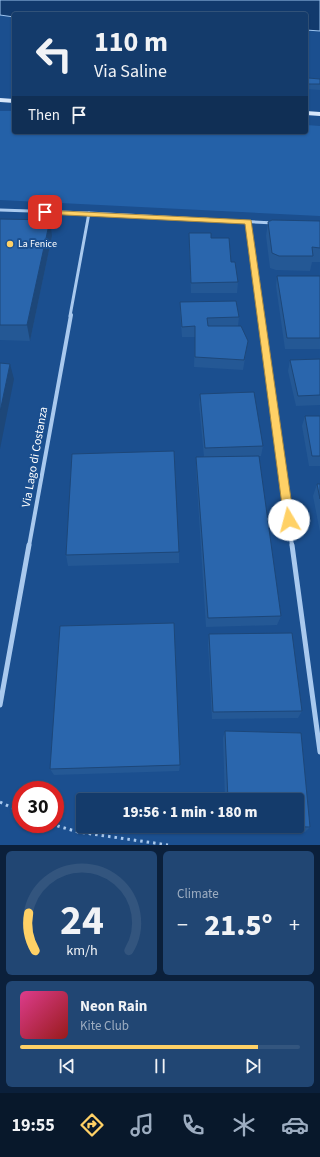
<!DOCTYPE html>
<html lang="en">
<head>
<meta charset="utf-8">
<style>
	body { margin:0; font-family:"Source Sans 3",sans-serif; background:#214673; color:#f1f3f6; height:100vh; display:flex; flex-direction:column; font-size:15px; white-space:nowrap }
	* { box-sizing:border-box; margin:0 }
	p { font-size:13px; color:#9dadc1 }
	.icon { flex:none; width:22px; height:22px; fill:none; stroke:currentColor; stroke-width:2; stroke-linecap:round; stroke-linejoin:round }
	.map { position:relative; height:845px; overflow:hidden }
	.sheet { display:flex; flex-direction:column; gap:6px; padding:6px; background:#0b203b; flex:1 }
	.sheet>* { flex:none }
	.guide { position:absolute; left:12px; top:12px; width:296px; height:122px; border-radius:4px; box-shadow:0 1px 3px #0004,0 0 0 1px #33557e; background:#143b6b; color:#f1f3f6; overflow:hidden }
	.speed { position:absolute; left:12px; top:781px; display:flex; gap:8px; font-size:20px; font-weight:700; text-align:center }
	.speed>* { display:grid; place-content:center; width:52px; height:52px; border-radius:50%; background:#143b6b; box-shadow:0 1px 3px #0004,0 0 0 1px #33557e; line-height:1 }
	.speed .limit { border:6px solid #d22; background:#fff; color:#111 }
	.pin { position:absolute; display:grid; place-items:center; width:34px; height:34px; color:#fff; margin:-17px; border-radius:8px; box-shadow:0 2px 6px #0006 }
	.me { position:absolute; width:44px; margin:-22px; rotate:352deg; stroke-linejoin:round; filter:drop-shadow(0 0 3px #0008) }
	.turn { display:flex; align-items:center; gap:14px; height:84px; padding:0 16px; font-size:18px }
	.turn .icon { width:52px; height:52px; stroke-width:2.5 }
	.turn b { display:block; font-size:28px; line-height:34px }
	.then { display:flex; align-items:center; height:38px; padding:0 16px; background:#0003; gap:8px; font-size:15px }
	.big { font-size:30px; font-weight:800; line-height:1.1 }
	.sheet .widget { flex:1; display:flex; flex-direction:column; justify-content:center; gap:6px; min-width:0; padding:0 14px; border-radius:6px; background:#214673 }
	.sheet .dial { align-items:center; gap:0 }
	.dial svg { height:104px; overflow:visible; fill:none; stroke:#33557e; stroke-width:7; stroke-linecap:round; text-anchor:middle }
	.dial text { fill:#f1f3f6; stroke:none }
	.song { display:flex; align-items:center; gap:12px }
	.cover { width:48px; height:48px; border-radius:6px; background:linear-gradient(135deg,hsl(330 70% 55%),hsl(0 70% 35%)) }
	.played { height:4px; border-radius:2px; background:linear-gradient(90deg,#ffd166 85%,#33557e 85%) }
	.keys { display:flex; justify-content:space-around; direction:ltr }
	.heat { display:flex; justify-content:space-between; align-items:center; font-size:22px; direction:ltr }
	.sheet .tiles { flex:1; display:grid; gap:6px; grid-template-columns:1fr 1fr }
	.widget:last-child { grid-column:span 2 }
	.trip { position:absolute; left:76px; top:793px; width:228px; height:40px; border-radius:4px; background:#143b6b; box-shadow:0 1px 3px #0004,0 0 0 1px #33557e; font-weight:800; line-height:40px; text-align:center }
	.tabs { display:flex; height:64px; justify-content:space-around; align-items:center; background:#08182b; color:#9dadc1 }
	.tabs .icon { width:28px; height:28px }
	.tabs .current { color:#ffd166 }
	.tabs b { font-size:18px; color:#f1f3f6 }
	.map>svg:first-child { display:block }
	.green { fill:#2461a8 }
	.water { fill:#123a6d; stroke:#9cc4f0 }
	.lines { fill:none; stroke-linecap:round; stroke-linejoin:round }
	.path { stroke:#a9c9ee; stroke-width:3; stroke-dasharray:2.5 4; stroke-linecap:butt }
	.street-far2 { stroke:#a9c9ee; stroke-width:3 }
	.street-far1 { stroke:#a9c9ee; stroke-width:4 }
	.street { stroke:#a9c9ee; stroke-width:5 }
	.secondary { fill:#d6e6fa; fill-rule:evenodd }
	.wall { fill:#245895 }
	.shaded-wall { fill:#1d4779 }
	.building { fill:#2a66ad; stroke:#1d4779 }
	.route { fill:#ffd166; stroke:#a68842 }
	.poi-dot { fill:#ffd166; stroke:#1b4f8f; stroke-width:1.5 }
	.labels { text-anchor:middle; dominant-baseline:central; stroke-width:4; stroke-linejoin:round; paint-order:stroke }
	.far-poi-label { font-size:10px; fill:#fff; stroke:#1b4f8f; text-anchor:start }
	.street-label { font-size:12px; fill:#fff; stroke:#1b4f8f }
</style>
</head>
<body>
<div class="map">
<svg width="320" height="845" viewBox="0 0 320 845">
	<rect width="100%" height="100%" fill="#1b4f8f"/>
	<path class="green" d="M0,111H14V132H306V125L320,126V216L0,200Z"/>
	<path class="water" d="M0,0H320V31L306,30V14H14V17L0,15Z"/>
	<g class="lines">
		<g class="path">
			<path d="M0,802L21,812"/>
			<path d="M51,824L78,832L168,845"/>
		</g>
		<g class="street-far2">
			<path d="M0,210L89,213L274,223"/>
			<path d="M249,222L262,316"/>
			<path d="M70,316L89,213"/>
		</g>
		<g class="street-far1">
			<path d="M261,315L292,546"/>
			<path d="M29,546L71,315"/>
		</g>
		<g class="street">
			<path d="M292,545L320,752"/>
			<path d="M0,705L29,545"/>
		</g>
		<g class="secondary">
			<path d="M0,98L14,99V103L0,102Z"/>
			<path d="M306,111L320,112V116L306,115Z"/>
		</g>
	</g>
	<g class="wall">
		<path d="M308,78L320,79V90L306,89Z"/>
		<path d="M0,219L52,236L30,341L0,340Z"/>
		<path d="M320,221V262H312L310,271L276,270L270,268L266,236L268,222Z"/>
		<path d="M189,233L211,238L231,262L238,282L237,293H191L189,243Z"/>
		<path d="M277,276H320V349H285L276,286Z"/>
		<path d="M180,302L239,317L238,326L246,352L243,370L194,367L195,337H182L180,312Z"/>
		<path d="M320,359V405L296,406L288,371L290,360Z"/>
		<path d="M200,394L263,446L261,456H247L281,616L277,625L206,627L196,470V457H204L199,404Z"/>
		<path d="M305,416H320V466H309L302,426Z"/>
		<path d="M317,484H320V532L313,496Z"/>
		<path d="M179,552V563L68,566L66,555Z"/>
		<path d="M209,634L302,711L298,718L212,719L208,644Z"/>
		<path d="M225,731L301,733L310,827L305,832L226,830V826H297V800H225L223,738Z"/>
		<path d="M180,765L179,771L54,775L50,769Z"/>
	</g>
	<g class="shaded-wall">
		<path d="M50,220L52,236L30,341L27,325Z"/>
		<path d="M10,364L14,379L0,449V412Z"/>
	</g>
	<g class="building">
		<path d="M308,78L320,79V84H307Z"/>
		<path d="M0,219L50,220L27,325H0Z"/>
		<path d="M272,220L320,221V248L312,247L313,256H279L272,253L268,222Z"/>
		<path d="M189,233H211V238H229L231,262H235L238,282L191,283Z"/>
		<path d="M277,276H320V338H287Z"/>
		<path d="M236,301L239,317L207,318L208,326H241L248,341L244,360L195,357V326L182,327L180,302Z"/>
		<path d="M320,359V395L298,396L290,360Z"/>
		<path d="M0,363L10,364L0,412Z"/>
		<path d="M254,392L263,446L205,448L200,394Z"/>
		<path d="M305,416H320V456H312Z"/>
		<path d="M174,451L179,552L66,555L72,454Z"/>
		<path d="M259,456L281,616L208,618L196,457Z"/>
		<path d="M317,484H320V499Z"/>
		<path d="M174,623L180,765L50,769L60,626Z"/>
		<path d="M292,633L302,711L213,712L209,634Z"/>
		<path d="M225,731L301,733L310,827L265,826H297V800H228Z"/>
	</g>
	<path class="route" d="M42,210L251,220L294,520L293,523L289,525L285,523L284,520L245,224L45,214L41,212Z"/>
	<circle class="poi-dot" cx="10" cy="244" r="4"/>
	<g class="labels">
		<g class="far-poi-label">
			<text x="18" y="244">La Fenice</text>
		</g>
		<g class="street-label">
			<text transform="translate(35 457) rotate(-80)">Via Lago di Costanza</text>
		</g>
	</g>
</svg>
<div class="speed"><div class="limit">30</div></div>
<div class="pin" style="left:45px;top:212px;background:#d93025"><svg class="icon" aria-label="arrive" viewBox="0 0 24 24"><path d="M6 21V4h12l-3 4 3 4H6"/></svg></div>
<svg class="me" style="left:289px;top:520px" viewBox="-20 -20 40 40"><circle r="19" fill="#fff"/><path d="M0-13L10 11 0 6-10 11z" fill="#ffd166"/></svg>
<div class="trip">19:56 · 1 min · 180 m</div>
<div class="guide">
<div class="turn"><svg class="icon" aria-label="left" viewBox="0 0 24 24"><path d="M17 20v-9H6M10 6l-5 5 5 5"/></svg><div><b>110 m</b>Via Saline</div></div>
<div class="then">Then<svg class="icon" aria-label="arrive" viewBox="0 0 24 24"><path d="M6 21V4h12l-3 4 3 4H6"/></svg></div>
</div>
</div>
<section class="sheet">
<div class="tiles">
<div class="widget dial"><svg viewBox="0 0 100 80">
<path d="M14 69A42 42 0 1 1 86 69"/>
<path d="M14 69A42 42 0 0 1 9 40" stroke="#ffd166"/>
<text x="50" y="56" font-size="32" font-weight="700">24</text>
<text x="50" y="72" font-size="11">km/h</text>
</svg></div>
<div class="widget"><p>Climate</p>
<div class="heat"><a>−</a><b class="big">21.5°</b><a>+</a></div>
</div>
<div class="widget">
<div class="song"><i class="cover"></i><div><b>Neon Rain</b><p>Kite Club</p></div></div>
<div class="played"></div>
<div class="keys"><svg class="icon" aria-label="previous" viewBox="0 0 24 24"><path d="M18 5L8 12l10 7zM5 5v14"/></svg><svg class="icon" aria-label="pause" viewBox="0 0 24 24"><path d="M8 5v14M16 5v14"/></svg><svg class="icon" aria-label="next" viewBox="0 0 24 24"><path d="M6 5l10 7-10 7zM19 5v14"/></svg></div>
</div>
</div>
</section>
<nav class="tabs">
<b>19:55</b>
<svg class="icon current" aria-label="directions" viewBox="0 0 24 24"><path d="M12 3l9 9-9 9-9-9zM9 14v-3h6M13 9l2 2-2 2"/></svg>
<svg class="icon" aria-label="music" viewBox="0 0 24 24"><path d="M9 18V5l10-2v13"/><circle cx="6" cy="18" r="3"/><circle cx="16" cy="16" r="3"/></svg>
<svg class="icon" aria-label="phone" viewBox="0 0 24 24"><path d="M5 4h4l2 5-3 2q2 4 5 5l2-3 5 2v4C11 20 4 13 5 4z"/></svg>
<svg class="icon" aria-label="climate" viewBox="0 0 24 24"><path d="M12 3v18M4 7l16 10M4 17L20 7"/></svg>
<svg class="icon" aria-label="car" viewBox="0 0 24 24"><path d="M5 17H2v-5l4-1 3-4h7l3 4 3 1v5h-3M9 17h6M6 11h13"/><circle cx="7" cy="17" r="2"/><circle cx="17" cy="17" r="2"/></svg>
</nav>
</body>
</html>
